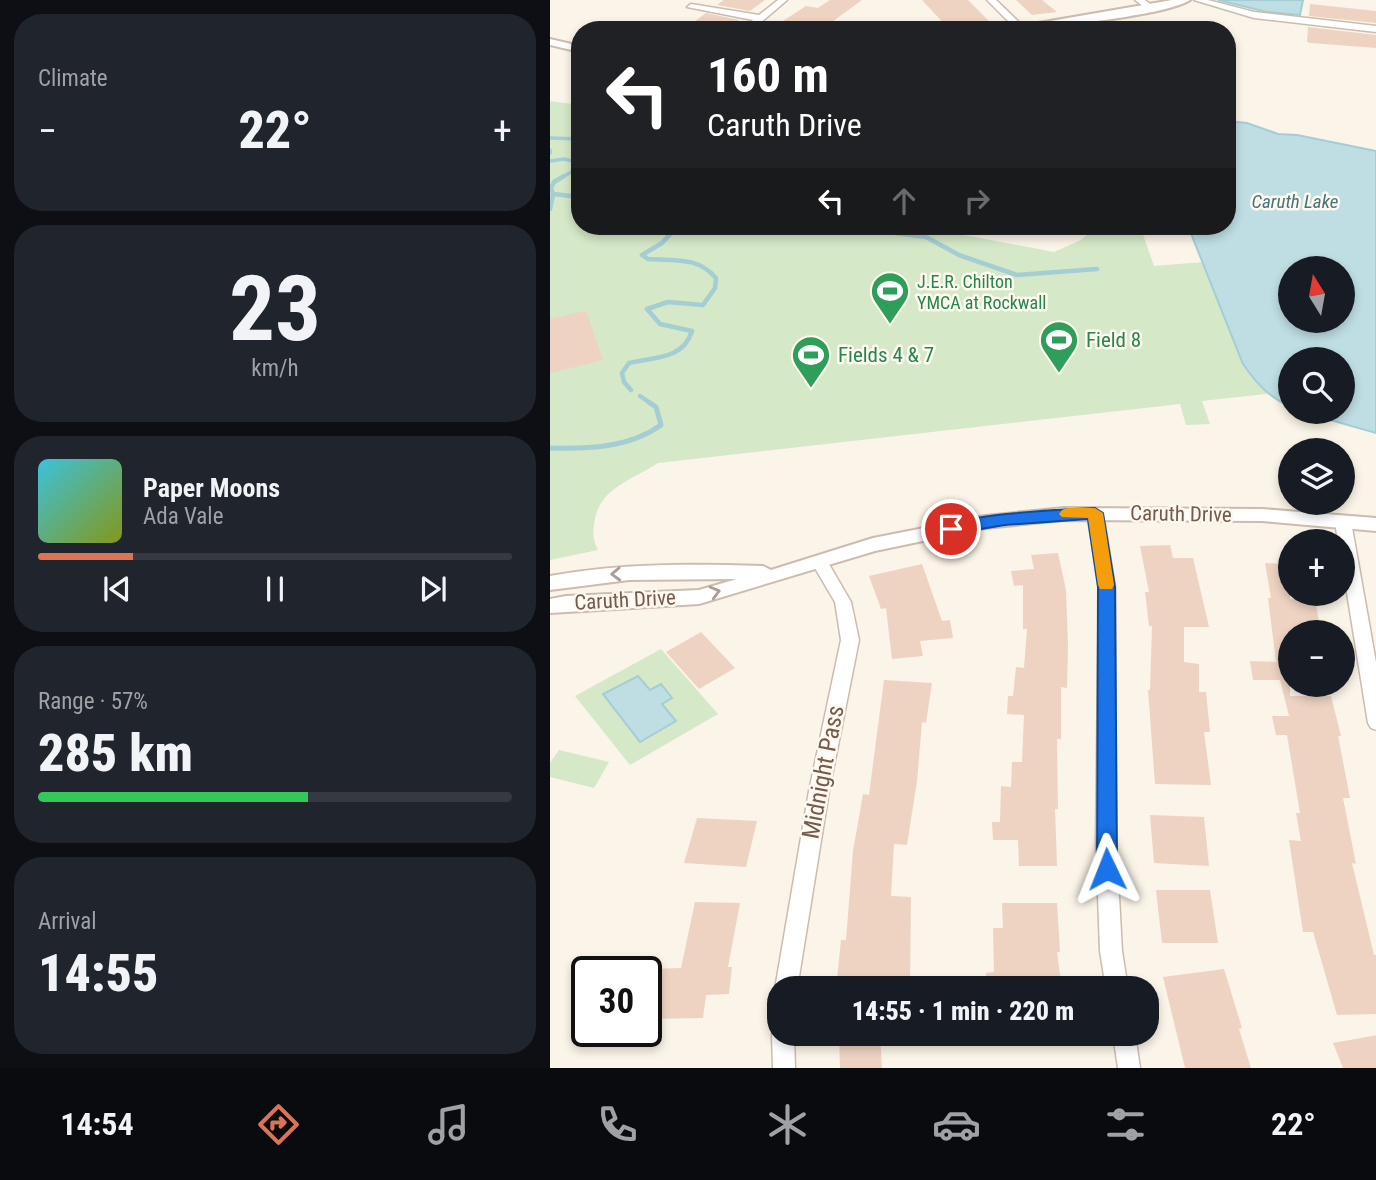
<!DOCTYPE html>
<html lang="en">
<head>
<meta charset="utf-8">
<style>
	body { margin:0; font-family:"Roboto Condensed",sans-serif; background:#20242c; color:#f1f3f6; height:100vh; display:flex; flex-direction:column; font-size:26px; white-space:nowrap }
	* { box-sizing:border-box; margin:0 }
	p { font-size:23px; color:#9ea1a6 }
	.icon { flex:none; width:38px; height:38px; fill:none; stroke:currentColor; stroke-width:2; stroke-linecap:round; stroke-linejoin:round }
	.map { position:relative; flex:1; overflow:hidden }
	.panel { display:flex; flex-direction:column; gap:14px; padding:14px; background:#0d0f14; width:550px }
	.panel>* { flex:none }
	.top-card { position:absolute; left:21px; top:21px; width:665px; height:214px; border-radius:28px; box-shadow:0 4px 10px #0003; background:#202124; color:#fff; overflow:hidden }
	.needle { width:46px; rotate:349deg }
	.buttons { position:absolute; left:728px; top:256px; display:grid; gap:14px }
	.buttons a { display:grid; place-items:center; width:77px; height:77px; border-radius:50%; background:#171b24; box-shadow:0 4px 10px #0003; font-size:35px }
	.speed { position:absolute; left:21px; top:956px; display:flex; gap:14px; font-size:35px; font-weight:700; text-align:center }
	.speed>* { display:grid; place-content:center; width:91px; height:91px; border-radius:50%; background:#171b24; box-shadow:0 4px 10px #0003; line-height:1 }
	.speed .limit { border:4px solid #111; border-radius:10px; background:#fff; color:#111 }
	.pin { position:absolute; display:grid; place-items:center; width:60px; height:60px; color:#fff; margin:-30px; border:4px solid #fff; border-radius:50%; box-shadow:0 2px 7px #0007 }
	.me { position:absolute; width:77px; margin:-38px; rotate:358deg; stroke-linejoin:round; filter:drop-shadow(0 0 5px #0008) }
	.turn { display:flex; align-items:center; gap:24px; height:147px; padding:0 21px; font-size:32px }
	.turn .icon { width:91px; height:91px; stroke-width:2.5 }
	.turn b { display:block; font-size:49px; line-height:60px }
	.lanes { display:flex; align-items:center; height:66px; padding:0 21px; background:#0003; justify-content:center; gap:35px; direction:ltr }
	.lanes .off { opacity:.35 }
	.big { font-size:52px; font-weight:800; line-height:1.1 }
	.panel .tile { flex:1; display:flex; flex-direction:column; justify-content:center; gap:10px; min-width:0; padding:0 24px; border-radius:28px; background:#20242c }
	.panel .dial { align-items:center; gap:0 }
	.dial b { font-size:91px; line-height:1 }
	.song { display:flex; align-items:center; gap:21px }
	.cover { width:84px; height:84px; border-radius:10px; background:linear-gradient(135deg,hsl(190 70% 55%),hsl(70 70% 35%)) }
	.played { height:7px; border-radius:4px; background:linear-gradient(90deg,#db7457 20%,#363941 20%) }
	.keys { display:flex; justify-content:space-around; direction:ltr }
	.heat { display:flex; justify-content:space-between; align-items:center; font-size:38px; direction:ltr }
	.charge { height:10px; border-radius:5px; background:linear-gradient(90deg,#34c759 57%,#363941 0) }
	.trip { position:absolute; left:217px; top:976px; width:392px; height:70px; border-radius:28px; background:#171b24; box-shadow:0 4px 10px #0003; font-weight:800; line-height:70px; text-align:center }
	.tabs { display:flex; height:112px; justify-content:space-around; align-items:center; background:#090b0e; color:#9ea1a6 }
	.tabs .icon { width:49px; height:49px }
	.tabs .current { color:#db7457 }
	.tabs b { font-size:32px; color:#f1f3f6 }
	main { display:flex; flex:1; min-height:0 }
	.map>svg:first-child { display:block }
	.green { fill:#d5e8c7 }
	.water { fill:#bedee3; stroke:#a5cdd4; stroke-width:2; fill-rule:evenodd }
	.lines { fill:none; stroke-linecap:round; stroke-linejoin:round }
	.stream-far2 { stroke:#a5cdd4; stroke-width:3.5 }
	.stream-far1 { stroke:#a5cdd4; stroke-width:4.5 }
	.stream { stroke:#a5cdd4; stroke-width:5 }
	.building { fill:#eed3c2 }
	.minor-casing { stroke:#ccbcaf; stroke-width:3 }
	.tertiary-casing { stroke:#ccbcaf; stroke-width:4 }
	.minor { fill:#fff; fill-rule:evenodd }
	.tertiary { fill:#fff; fill-rule:evenodd }
	.oneway { stroke:#ab9d95 }
	.route { fill:#1a73e8; stroke:#114b97; stroke-width:2 }
	.slow { fill:#f59e0b }
	.labels { text-anchor:middle; dominant-baseline:central; stroke-width:5; stroke-linejoin:round; paint-order:stroke }
	.far-leisure-label { font-size:18px; fill:#27864d; stroke:#fef8ee; text-anchor:start }
	.far-water-label { font-size:19px; font-style:italic; fill:#46757e; stroke:#fef8ee }
	.leisure-label { font-size:21px; fill:#27864d; stroke:#fef8ee; text-anchor:start }
	.street-label { font-size:21px; fill:#735b4e; stroke:#fef8ee }
	.near-street-label { font-size:24px; fill:#735b4e; stroke:#fef8ee }
</style>
</head>
<body>
<main>
<section class="panel">
<div class="tile"><p>Climate</p>
<div class="heat"><a>−</a><b class="big">22°</b><a>+</a></div>
</div>
<div class="tile dial"><b>23</b><p>km/h</p></div>
<div class="tile">
<div class="song"><i class="cover"></i><div><b>Paper Moons</b><p>Ada Vale</p></div></div>
<div class="played"></div>
<div class="keys"><svg class="icon" aria-label="previous" viewBox="0 0 24 24"><path d="M18 5L8 12l10 7zM5 5v14"/></svg><svg class="icon" aria-label="pause" viewBox="0 0 24 24"><path d="M8 5v14M16 5v14"/></svg><svg class="icon" aria-label="next" viewBox="0 0 24 24"><path d="M6 5l10 7-10 7zM19 5v14"/></svg></div>
</div>
<div class="tile"><p>Range · 57%</p><b class="big">285 km</b><div class="charge"></div></div>
<div class="tile"><p>Arrival</p><b class="big">14:55</b></div>
</section>
<div class="map">
<svg width="827" height="1068" viewBox="0 0 827 1068">
	<rect width="100%" height="100%" fill="#fbf4e8"/>
	<g class="green">
		<path d="M0,101L30,105V226H388L414,235L504,252L529,241L549,226H590L604,266L654,262L732,392L652,401L660,424L636,425L630,404L108,463C81,481 49,487 44,524C43,535 43,540 48,550L0,560Z"/>
		<path d="M111,649L168,714L80,765L25,696Z"/>
		<path d="M9,750L59,762L44,788L0,777V763Z"/>
	</g>
	<g class="water">
		<path d="M668,0H753L750,15L717,12Z"/>
		<path d="M677,121L697,123L728,134L747,135L826,151V433L749,411H793V359H740V407C719,397 706,383 693,364L638,226H677ZM740,268H793V320H740Z"/>
		<path d="M88,676L100,690L111,684L122,698L112,704L126,721L90,742L53,694Z"/>
	</g>
	<g class="lines">
		<g class="stream-far2">
			<path d="M0,138L30,139"/>
			<path d="M0,150V153"/>
			<path d="M0,161L14,159L30,163"/>
			<path d="M11,178L30,167"/>
		</g>
		<g class="stream-far1">
			<path d="M14,176L4,182L1,188L3,194L30,197"/>
			<path d="M0,209L3,194"/>
			<path d="M331,226L345,233L376,237L409,255L467,275L547,269"/>
			<path d="M81,390L74,382L72,373L79,363C104,357 133,360 142,331L110,324L97,309L118,302L153,305L165,288L166,278C147,256 124,261 98,259L92,255L112,243L123,231L92,230L83,226"/>
			<path d="M90,396L103,405"/>
		</g>
		<path class="stream" d="M0,448C38,449 79,448 111,425L106,407L100,403"/>
	</g>
	<g class="building">
		<path d="M174,0H215L200,11L167,5Z"/>
		<path d="M280,0H312L271,30H219L256,6L268,8Z"/>
		<path d="M372,0H418L440,22L398,28Z"/>
		<path d="M466,0H492L507,12L482,15Z"/>
		<path d="M760,4L827,11V23L759,16Z"/>
		<path d="M156,13L189,20L175,30H133Z"/>
		<path d="M758,27L827,35V48L761,43L757,42Z"/>
		<path d="M36,311L53,360L0,373V319Z"/>
		<path d="M620,545L623,558H643L659,627H634V662L649,664V692H656L660,732H654L661,785L605,784L598,690H600L602,626H599L595,592H599L590,546Z"/>
		<path d="M508,553L516,590L518,646L517,688L511,687V739H507L508,809H505L507,866H469L468,840H443L442,822H450L451,786L461,787L462,762H472L474,715L457,714L458,696H463L466,667L474,668L477,629H473V585L464,586L461,571L484,569L481,555Z"/>
		<path d="M715,563L740,564V599L765,600L771,632H740V696H781L791,736H788L800,798H793L806,864L802,863L824,955H827V1014L787,1015L763,932H753L739,840L751,841L746,813H750L737,735H726L722,716H739L730,680H703L700,661L726,662L718,598H721Z"/>
		<path d="M372,564L392,621L400,620L403,638L370,641L373,656L342,659L336,608L331,609L319,576Z"/>
		<path d="M151,632L185,668L149,689L116,652Z"/>
		<path d="M334,680L382,683L376,723L372,722L367,781L357,845L344,844L341,896L361,897L360,989H286L291,940H296L303,851L313,794L319,795Z"/>
		<path d="M600,815L654,817L659,866L604,863Z"/>
		<path d="M147,818L207,821L196,867L134,863Z"/>
		<path d="M606,890H660L668,943H612Z"/>
		<path d="M145,902L190,903L178,967H182L179,994L156,995L153,1018L96,1019L101,969L131,968Z"/>
		<path d="M452,903H507L510,952H507L512,989H437L436,973L444,972L443,928H453Z"/>
		<path d="M674,969L692,1028L689,1029L701,1068H635L613,977Z"/>
		<path d="M289,1034H330L332,1068H290Z"/>
		<path d="M827,1035V1068H793L783,1043Z"/>
	</g>
	<g class="lines">
		<g class="minor-casing">
			<g id="minor">
				<path d="M228,0H237L202,30H192L203,20L137,7L141,4L209,15Z"/>
				<path d="M437,0H446L472,25V29H466Z"/>
				<path d="M585,0H595L605,8L598,10Z"/>
				<path d="M644,0H658L704,12L827,26V32L704,18Z"/>
				<path d="M545,508L553,513L565,587L566,841L572,951L578,989H556L550,951L546,841L549,587L537,513Z"/>
				<path d="M793,517L801,522L827,668V730L821,728L818,723L793,568V541H788L785,522Z"/>
				<path d="M270,557L276,559L301,602L309,640L279,791L247,989H229V997L225,989L259,791L291,640L285,602L262,563Z"/>
				<path d="M229,1025V1034H244L245,1068H223L222,1034L225,1026Z"/>
				<path d="M563,1034H585L590,1068H568Z"/>
			</g>
		</g>
		<g class="tertiary-casing">
			<g id="tertiary">
				<path d="M622,0H640C617,16 480,30 448,30Z"/>
				<path d="M0,39L30,46V52L0,45Z"/>
				<path d="M514,508L712,509L827,518V531L712,521L514,520L435,528L325,551L149,604L0,613V599L16,596L149,590L187,579L79,580L0,590V576C71,563 141,564 213,566L221,570L323,538L435,516Z"/>
			</g>
		</g>
		<use href="#minor" class="minor"/>
		<use href="#tertiary" class="tertiary"/>
	</g>
	<defs><path id="oneway-chevron" d="M-2-3.5L2.5 0L-2 3.5" fill="none" stroke-width="1.6" stroke-linecap="round" stroke-linejoin="round" transform="scale(1.75)"/></defs>
	<g class="oneway">
		<use href="#oneway-chevron" transform="translate(66 574) rotate(178)"/>
		<use href="#oneway-chevron" transform="translate(165 592) rotate(-15)"/>
	</g>
	<path class="route" d="M545,508L553,513L565,587L567,869L564,875L557,878L550,875L547,869L548,587L538,519L455,525L401,534L393,529C405,514 520,509 545,508Z"/>
	<path class="slow" d="M517,508H545L553,513L564,585L562,589H550L548,585L538,518L512,517L509,514L512,510Z"/>
	<defs>
		<g id="stadium-pin" transform="scale(2.0125)"><path d="M0 17L-7.5 6A9.5 9.5 0 1 1 7.5 6Z" fill="#2e9e5b" stroke="#fef8ee"/><path d="M0-5a6.5 5 0 1 0 0 10a6.5 5 0 1 0 0-10ZM-3.5-1.8h7v3.6h-7Z" fill="#fff"/></g>
	</defs>
	<g fill-rule="evenodd">
		<use href="#stadium-pin" x="340" y="291"/>
		<use href="#stadium-pin" x="509" y="340"/>
		<use href="#stadium-pin" x="261" y="355"/>
	</g>
	<g class="labels">
		<g class="far-leisure-label">
			<text x="367" y="281">J.E.R. Chilton<tspan x="367" dy="21">YMCA at Rockwall</tspan></text>
		</g>
		<g class="far-water-label">
			<text x="745" y="201">Caruth Lake</text>
		</g>
		<g class="leisure-label">
			<text x="536" y="340">Field 8</text>
			<text x="288" y="355">Fields 4 &amp; 7</text>
		</g>
		<g class="street-label">
			<text transform="translate(631 514) rotate(1)">Caruth Drive</text>
			<text transform="translate(75 600) rotate(-3)">Caruth Drive</text>
		</g>
		<g class="near-street-label">
			<text transform="translate(273 772) rotate(-79)">Midnight Pass</text>
		</g>
	</g>
</svg>
<div class="buttons">
<a><svg class="needle" viewBox="-14 -14 28 28"><path d="M0-13l5 13h-10z" fill="#e53935"/><path d="M0 13l5-13h-10z" fill="#9ea1a6"/></svg></a>
<a><svg class="icon" aria-label="search" viewBox="0 0 24 24"><circle cx="10" cy="10" r="6"/><path d="M15 15l6 6"/></svg></a>
<a><svg class="icon" aria-label="layers" viewBox="0 0 24 24"><path d="M12 4l9 5-9 5-9-5zM3 14l9 5 9-5"/></svg></a>
<a>+</a>
<a>−</a>
</div>
<div class="speed"><div class="limit">30</div></div>
<div class="pin" style="left:401px;top:529px;background:#d93025"><svg class="icon" aria-label="arrive" viewBox="0 0 24 24"><path d="M6 21V4h12l-3 4 3 4H6"/></svg></div>
<svg class="me" style="left:557px;top:869px" viewBox="-20 -20 40 40"><path d="M0-17L14 15 0 8-14 15z" fill="#1a73e8" stroke="#fff" stroke-width="4"/></svg>
<div class="trip">14:55 · 1 min · 220 m</div>
<div class="top-card">
<div class="turn"><svg class="icon" aria-label="left" viewBox="0 0 24 24"><path d="M17 20v-9H6M10 6l-5 5 5 5"/></svg><div><b>160 m</b>Caruth Drive</div></div>
<div class="lanes"><svg class="icon" aria-label="left" viewBox="0 0 24 24"><path d="M17 20v-9H6M10 6l-5 5 5 5"/></svg><svg class="icon off" aria-label="ahead" viewBox="0 0 24 24"><path d="M12 20V5M6 11l6-6 6 6"/></svg><svg class="icon off" aria-label="right" viewBox="0 0 24 24"><path d="M7 20v-9h11M14 6l5 5-5 5"/></svg></div>
</div>
</div>
</main>
<nav class="tabs">
<b>14:54</b>
<svg class="icon current" aria-label="directions" viewBox="0 0 24 24"><path d="M12 3l9 9-9 9-9-9zM9 14v-3h6M13 9l2 2-2 2"/></svg>
<svg class="icon" aria-label="music" viewBox="0 0 24 24"><path d="M9 18V5l10-2v13"/><circle cx="6" cy="18" r="3"/><circle cx="16" cy="16" r="3"/></svg>
<svg class="icon" aria-label="phone" viewBox="0 0 24 24"><path d="M5 4h4l2 5-3 2q2 4 5 5l2-3 5 2v4C11 20 4 13 5 4z"/></svg>
<svg class="icon" aria-label="climate" viewBox="0 0 24 24"><path d="M12 3v18M4 7l16 10M4 17L20 7"/></svg>
<svg class="icon" aria-label="car" viewBox="0 0 24 24"><path d="M5 17H2v-5l4-1 3-4h7l3 4 3 1v5h-3M9 17h6M6 11h13"/><circle cx="7" cy="17" r="2"/><circle cx="17" cy="17" r="2"/></svg>
<svg class="icon" aria-label="filters" viewBox="0 0 24 24"><path d="M4 7h16M4 17h16"/><circle cx="9" cy="7" r="2"/><circle cx="15" cy="17" r="2"/></svg>
<b>22°</b>
</nav>
</body>
</html>
